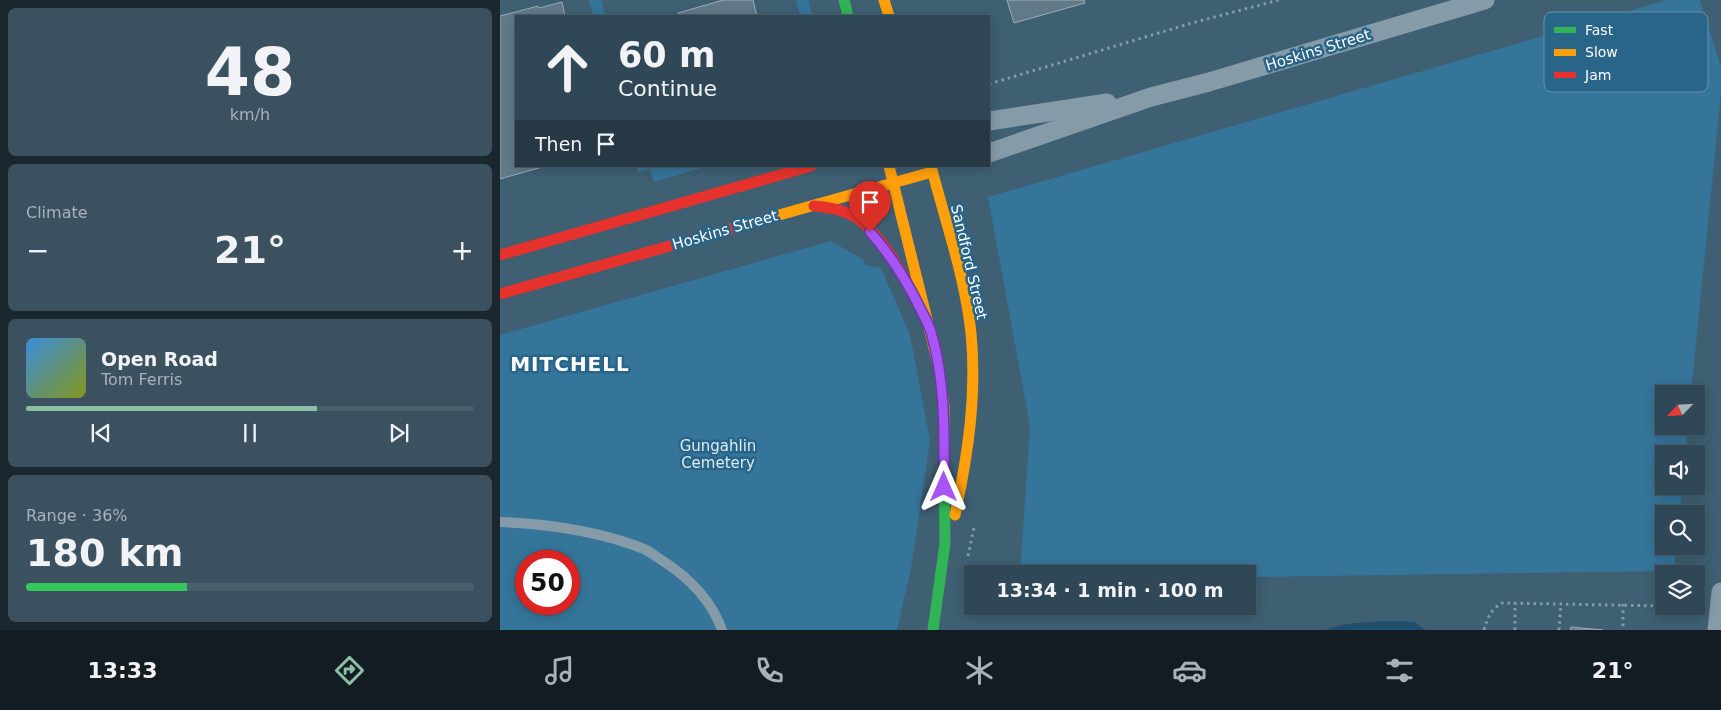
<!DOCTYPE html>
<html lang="en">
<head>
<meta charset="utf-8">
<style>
	body { margin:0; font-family:"DejaVu Sans",sans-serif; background:#3b5160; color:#f1f3f6; height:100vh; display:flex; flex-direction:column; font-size:19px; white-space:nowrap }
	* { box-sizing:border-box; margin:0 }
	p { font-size:16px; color:#a7b2b9 }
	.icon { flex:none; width:28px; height:28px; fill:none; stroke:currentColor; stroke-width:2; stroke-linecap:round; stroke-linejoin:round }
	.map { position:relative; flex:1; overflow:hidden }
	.sheet { display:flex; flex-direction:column; gap:8px; padding:8px; background:#1a272f; width:500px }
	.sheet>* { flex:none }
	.guide { position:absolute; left:15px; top:15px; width:475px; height:152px; border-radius:0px; box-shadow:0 2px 12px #0003,0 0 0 1px #4a5f6c; background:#2f4756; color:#f1f3f6; overflow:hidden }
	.needle { width:32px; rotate:245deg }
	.tools { position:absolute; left:1155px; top:385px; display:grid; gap:10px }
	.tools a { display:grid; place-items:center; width:50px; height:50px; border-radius:0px; background:#2f4756; box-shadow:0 2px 12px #0003,0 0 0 1px #4a5f6c; font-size:25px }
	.speed { position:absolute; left:15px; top:550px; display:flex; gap:10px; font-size:25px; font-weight:700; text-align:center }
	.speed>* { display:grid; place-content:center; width:65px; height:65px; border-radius:50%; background:#2f4756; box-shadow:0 2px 12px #0003,0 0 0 1px #4a5f6c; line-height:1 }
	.speed .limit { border:8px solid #d22; background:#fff; color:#111 }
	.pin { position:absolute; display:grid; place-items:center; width:42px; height:42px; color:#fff; margin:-51px -21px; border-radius:50% 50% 50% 0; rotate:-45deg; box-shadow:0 0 5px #0007 }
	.pin .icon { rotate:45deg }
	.me { position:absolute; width:55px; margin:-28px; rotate:0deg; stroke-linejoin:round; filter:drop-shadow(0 0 4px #0008) }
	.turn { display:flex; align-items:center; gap:18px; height:105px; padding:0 20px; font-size:22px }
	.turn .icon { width:65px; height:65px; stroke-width:2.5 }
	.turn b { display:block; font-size:35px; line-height:42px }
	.then { display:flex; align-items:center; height:48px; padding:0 20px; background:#0003; gap:10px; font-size:19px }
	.big { font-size:38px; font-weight:600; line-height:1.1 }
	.sheet .widget { flex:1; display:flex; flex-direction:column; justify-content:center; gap:8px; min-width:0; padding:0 18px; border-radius:8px; background:#3b5160 }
	.sheet .dial { align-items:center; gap:0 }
	.dial b { font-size:65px; line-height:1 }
	.song { display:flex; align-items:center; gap:15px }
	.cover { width:60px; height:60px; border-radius:8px; background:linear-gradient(135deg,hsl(210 70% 55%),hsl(70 70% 35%)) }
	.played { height:5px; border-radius:2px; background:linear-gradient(90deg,#8abfa5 65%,#4a5f6c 65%) }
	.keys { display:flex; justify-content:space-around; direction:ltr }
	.heat { display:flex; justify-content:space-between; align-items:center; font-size:28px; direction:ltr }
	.charge { height:8px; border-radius:4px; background:linear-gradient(90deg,#34c759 36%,#4a5f6c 0) }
	.trip { position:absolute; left:464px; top:565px; width:292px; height:50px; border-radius:0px; background:#2f4756; box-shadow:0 2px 12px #0003,0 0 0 1px #4a5f6c; font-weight:600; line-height:50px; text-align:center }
	.tab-bar { display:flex; height:80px; justify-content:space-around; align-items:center; background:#131c22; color:#a7b2b9 }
	.tab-bar .icon { width:35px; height:35px }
	.tab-bar .on { color:#8abfa5 }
	.tab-bar b { font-size:22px; color:#f1f3f6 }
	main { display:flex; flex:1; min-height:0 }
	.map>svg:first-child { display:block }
	.green { fill:#35759a; fill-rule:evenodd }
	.water { fill:#204e6b }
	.building { fill:#627a88; stroke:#99abb7 }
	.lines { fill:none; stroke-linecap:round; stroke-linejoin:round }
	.path { stroke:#869ba8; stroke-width:3; stroke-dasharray:2.5 4; stroke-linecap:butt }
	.lane { stroke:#869ba8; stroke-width:10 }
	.street { stroke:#869ba8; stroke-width:19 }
	.fast { stroke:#30b455; stroke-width:11 }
	.slow { stroke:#ff9f0a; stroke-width:11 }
	.jam { stroke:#e5322d; stroke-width:11 }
	.route-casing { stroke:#6d37a1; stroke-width:12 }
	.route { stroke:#a855f7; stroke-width:9 }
	.labels { text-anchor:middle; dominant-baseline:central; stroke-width:5; stroke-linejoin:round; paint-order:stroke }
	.street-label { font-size:15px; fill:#fff; stroke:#296489 }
	.park-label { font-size:15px; fill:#daecf7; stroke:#296489 }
	.district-label { font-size:20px; font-weight:bold; letter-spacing:1px; fill:#fff; stroke:#296489 }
	.key { fill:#296489; stroke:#6992ac; stroke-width:1 }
	.key-label { font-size:14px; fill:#fff }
</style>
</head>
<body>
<main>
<section class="sheet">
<div class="widget dial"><b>48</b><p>km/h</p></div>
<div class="widget"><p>Climate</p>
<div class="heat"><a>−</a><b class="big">21°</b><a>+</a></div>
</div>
<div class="widget">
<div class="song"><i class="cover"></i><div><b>Open Road</b><p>Tom Ferris</p></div></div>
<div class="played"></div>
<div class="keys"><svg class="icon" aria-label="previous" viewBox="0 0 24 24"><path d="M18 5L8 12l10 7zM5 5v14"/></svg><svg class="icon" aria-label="pause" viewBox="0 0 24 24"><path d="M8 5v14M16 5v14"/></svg><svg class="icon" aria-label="next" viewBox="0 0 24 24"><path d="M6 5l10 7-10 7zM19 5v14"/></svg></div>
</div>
<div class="widget"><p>Range · 36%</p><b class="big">180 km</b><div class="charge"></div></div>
</section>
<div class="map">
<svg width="1221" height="630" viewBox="0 0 1221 630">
	<rect width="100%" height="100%" fill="#3f5f73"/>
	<g class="green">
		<path d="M89,0H101L106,16H93Z"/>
		<path d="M296,0H308L313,16H300Z"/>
		<path d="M1167,0H1200L1221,67V93L1191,394H1164V426H1188L1186,454H1164V486H1182L1180,514H1164V546H1176L1174,571L748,577V574H520L530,426L488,197Z"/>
		<path d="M136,166H208L154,182L150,169L138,172Z"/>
		<path d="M331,241L364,260L365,265L381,268L410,335L430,441L411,569L397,630H0V335ZM26,561H69V604H26Z"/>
	</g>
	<path class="water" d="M892,621L915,622L925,630H826C843,622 873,622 892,621Z"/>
	<g class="building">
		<path d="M223,0H253L257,16H179L178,13Z"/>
		<path d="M507,0H584L585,3L514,23Z"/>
		<path d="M62,2L65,16H16V166H46L0,179V16L38,6L39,8Z"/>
		<path d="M1071,627L1103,630H1070Z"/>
	</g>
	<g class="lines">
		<g class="path">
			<path d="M489,84L692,23L779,0"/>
			<path d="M468,556L474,528"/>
			<path d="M1123,604V630"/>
			<path d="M1181,606L1202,607"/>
			<path d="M984,630C988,617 990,610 1002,603L1164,606"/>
			<path d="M1015,630V603"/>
			<path d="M1059,630L1061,604"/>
		</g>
		<path class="lane" d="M0,522C48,524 99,531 144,549C149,551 155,556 160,559C187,576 211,599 222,630"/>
		<g class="street">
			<path d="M489,121L607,103"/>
			<path d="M489,153L651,97L709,82L985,0"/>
			<path d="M1217,630L1221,592"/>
		</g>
		<g class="fast">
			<path d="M344,0L348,16"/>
			<path d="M433,630L445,543L444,448"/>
		</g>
		<g class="slow">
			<path d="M384,0L389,16"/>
			<path d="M389,166L439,368L444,407V448"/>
			<path d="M431,166C445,221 465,276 471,333C477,394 468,455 455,515"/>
			<path d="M272,217L432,172"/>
		</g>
		<g class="jam">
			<path d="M314,206C327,207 340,209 352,215C377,229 401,269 413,294"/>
			<path d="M0,255L311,166"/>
			<path d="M0,294L272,217"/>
		</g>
	</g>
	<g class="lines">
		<g class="route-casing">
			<path id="route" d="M370,232C392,256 408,283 422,312C425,318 429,325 431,332C446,383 444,435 444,487"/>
		</g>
		<use href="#route" class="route"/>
	</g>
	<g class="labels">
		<g class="street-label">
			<text transform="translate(818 50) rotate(-17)">Hoskins Street</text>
			<text transform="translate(225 230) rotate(-16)">Hoskins Street</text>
			<text transform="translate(469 262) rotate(77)">Sandford Street</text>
		</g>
		<g class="park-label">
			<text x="218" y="446">Gungahlin<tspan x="218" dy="17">Cemetery</tspan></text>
		</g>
		<g class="district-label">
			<text x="70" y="364">MITCHELL</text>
		</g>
	</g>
	<rect x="1044" y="12" width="164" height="80" rx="8" class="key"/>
	<rect x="1054" y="27" width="22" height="6" fill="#30b455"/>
	<rect x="1054" y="49" width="22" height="7" fill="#ff9f0a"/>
	<rect x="1054" y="72" width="22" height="6" fill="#e5322d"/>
	<g class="key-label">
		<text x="1085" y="35">Fast</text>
		<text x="1085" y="57">Slow</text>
		<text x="1085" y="80">Jam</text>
	</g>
</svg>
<div class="tools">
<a><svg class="needle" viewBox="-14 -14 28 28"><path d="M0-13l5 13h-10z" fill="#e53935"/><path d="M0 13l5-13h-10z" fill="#a7b2b9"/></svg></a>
<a><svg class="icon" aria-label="sound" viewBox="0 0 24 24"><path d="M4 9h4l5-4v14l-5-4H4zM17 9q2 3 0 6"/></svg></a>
<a><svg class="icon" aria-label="search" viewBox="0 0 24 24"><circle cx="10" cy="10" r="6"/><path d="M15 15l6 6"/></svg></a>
<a><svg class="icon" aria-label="layers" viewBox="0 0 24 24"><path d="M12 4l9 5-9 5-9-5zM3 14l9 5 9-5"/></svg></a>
</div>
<div class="speed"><div class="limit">50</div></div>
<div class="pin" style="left:370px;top:232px;background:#d93025"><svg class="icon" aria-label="arrive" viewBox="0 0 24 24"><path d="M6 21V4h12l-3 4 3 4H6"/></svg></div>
<svg class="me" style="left:444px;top:487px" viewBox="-20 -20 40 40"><path d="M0-17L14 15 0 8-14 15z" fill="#a855f7" stroke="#fff" stroke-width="4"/></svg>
<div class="trip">13:34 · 1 min · 100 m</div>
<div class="guide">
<div class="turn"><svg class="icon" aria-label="ahead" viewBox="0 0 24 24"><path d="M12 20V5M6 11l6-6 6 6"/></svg><div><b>60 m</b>Continue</div></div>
<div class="then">Then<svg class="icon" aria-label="arrive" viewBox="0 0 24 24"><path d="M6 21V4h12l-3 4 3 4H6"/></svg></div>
</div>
</div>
</main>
<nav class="tab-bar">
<b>13:33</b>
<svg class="icon on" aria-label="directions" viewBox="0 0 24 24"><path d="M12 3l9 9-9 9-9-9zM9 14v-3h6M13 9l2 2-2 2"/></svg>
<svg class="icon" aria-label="music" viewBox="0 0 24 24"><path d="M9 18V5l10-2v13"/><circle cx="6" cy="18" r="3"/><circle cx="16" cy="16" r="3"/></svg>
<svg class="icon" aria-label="phone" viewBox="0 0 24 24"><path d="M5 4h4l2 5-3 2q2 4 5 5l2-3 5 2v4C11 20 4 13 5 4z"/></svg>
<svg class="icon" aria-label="climate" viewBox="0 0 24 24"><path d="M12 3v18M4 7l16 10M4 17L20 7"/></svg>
<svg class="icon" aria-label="car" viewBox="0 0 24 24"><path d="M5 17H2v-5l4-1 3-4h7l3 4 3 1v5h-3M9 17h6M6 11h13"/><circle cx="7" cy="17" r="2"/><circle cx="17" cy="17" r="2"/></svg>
<svg class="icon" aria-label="filters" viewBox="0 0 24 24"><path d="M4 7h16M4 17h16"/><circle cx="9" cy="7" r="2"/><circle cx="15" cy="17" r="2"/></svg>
<b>21°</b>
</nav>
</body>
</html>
